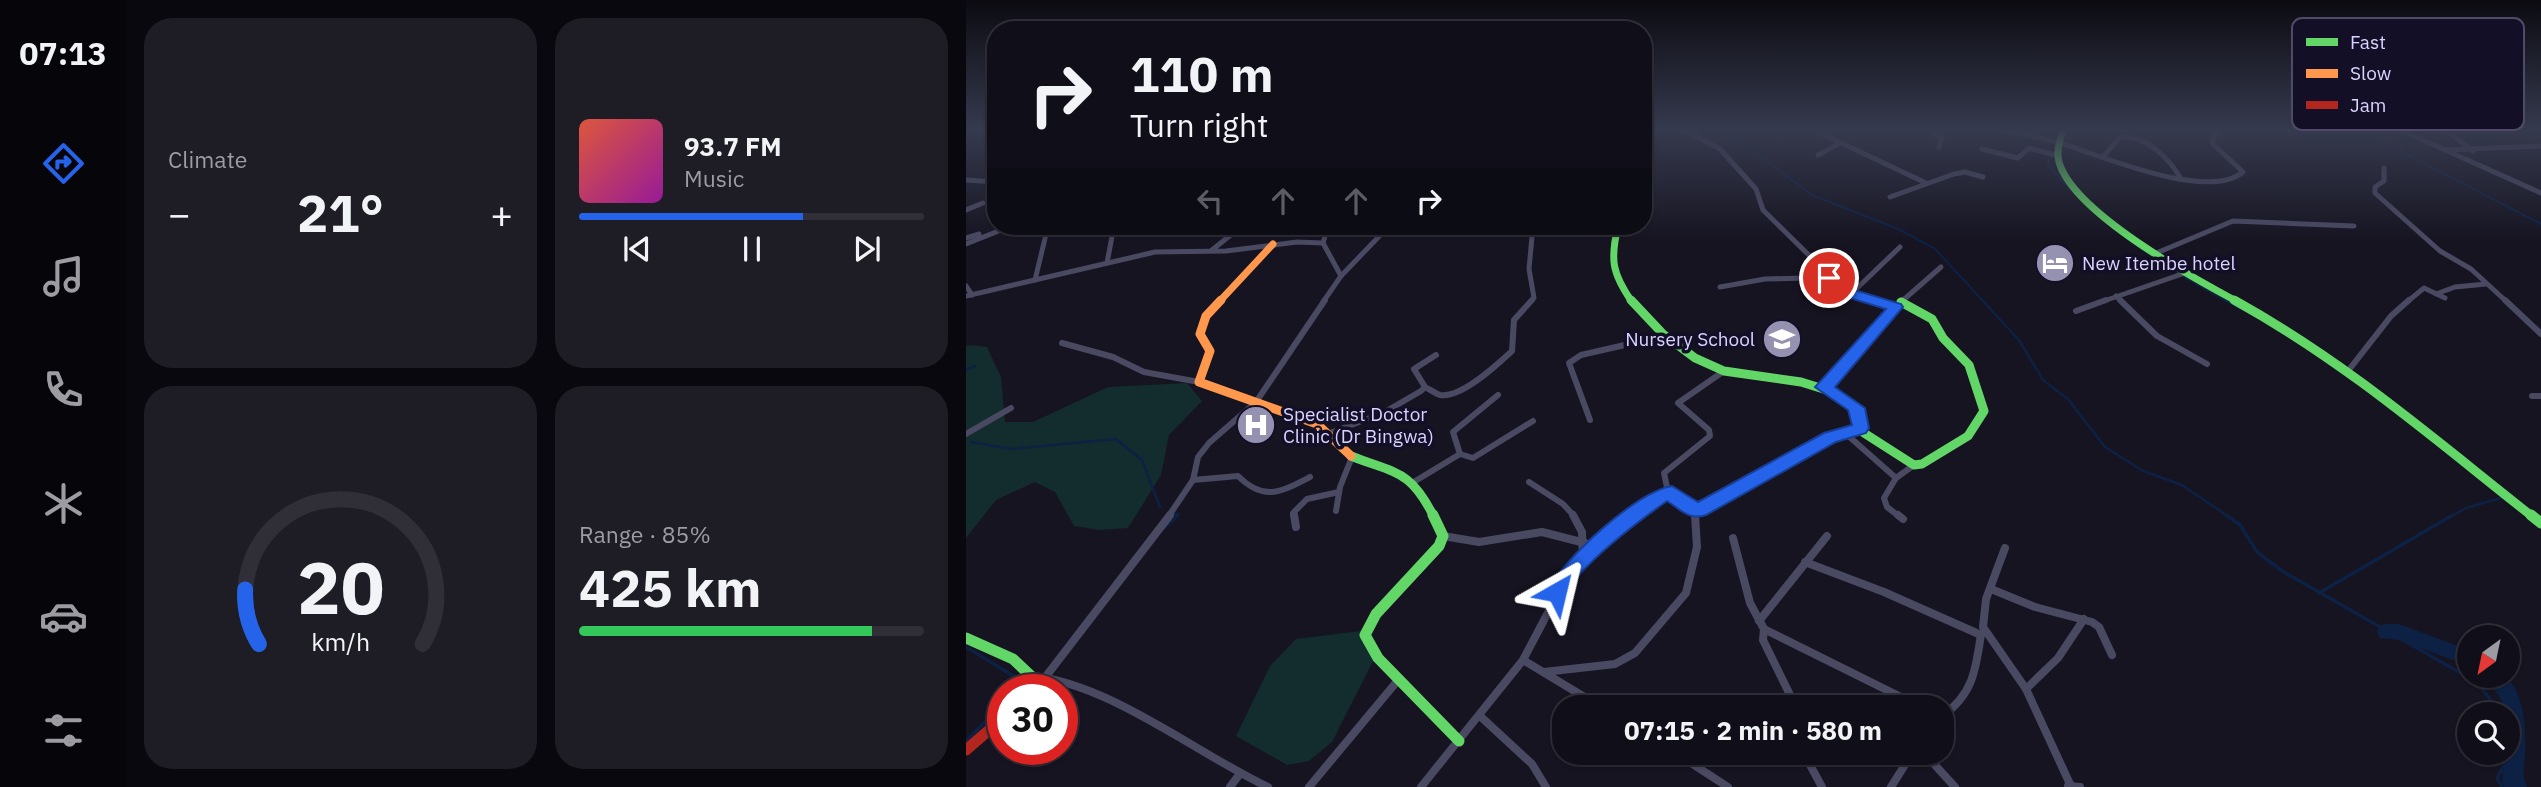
<!DOCTYPE html>
<html lang="en">
<head>
<meta charset="utf-8">
<style>
	body { margin:0; font-family:"IBM Plex Sans",sans-serif; background:#1e1d26; color:#f1f3f6; height:100vh; display:flex; flex-direction:column; font-size:26px; white-space:nowrap }
	* { box-sizing:border-box; margin:0 }
	p { font-size:23px; color:#9c9ca2 }
	.icon { flex:none; width:38px; height:38px; fill:none; stroke:currentColor; stroke-width:2; stroke-linecap:round; stroke-linejoin:round }
	.map { position:relative; flex:1; overflow:hidden }
	.side { display:flex; flex-direction:column; gap:18px; padding:18px; background:#09080e; width:840px }
	.side>* { flex:none }
	.banner { position:absolute; left:21px; top:21px; width:665px; height:214px; border-radius:28px; box-shadow:0 2px 5px #0004,0 0 0 2px #302f38; background:#100f19; color:#f1f3f6; overflow:hidden }
	.needle { width:46px; rotate:213deg }
	.fabs { position:absolute; left:1491px; top:625px; display:grid; gap:14px }
	.fabs a { display:grid; place-items:center; width:63px; height:63px; border-radius:50%; background:#100f19; box-shadow:0 2px 5px #0004,0 0 0 2px #302f38; font-size:35px }
	.speed { position:absolute; left:21px; top:674px; display:flex; gap:14px; font-size:35px; font-weight:700; text-align:center }
	.speed>* { display:grid; place-content:center; width:91px; height:91px; border-radius:50%; background:#100f19; box-shadow:0 2px 5px #0004,0 0 0 2px #302f38; line-height:1 }
	.speed .limit { border:10px solid #d22; background:#fff; color:#111 }
	.pin { position:absolute; display:grid; place-items:center; width:60px; height:60px; color:#fff; margin:-30px; border:4px solid #fff; border-radius:50%; box-shadow:0 2px 7px #0007 }
	.me { position:absolute; width:77px; margin:-38px; rotate:37deg; stroke-linejoin:round; filter:drop-shadow(0 0 5px #0008) }
	.turn { display:flex; align-items:center; gap:24px; height:147px; padding:0 28px; font-size:32px }
	.turn .icon { width:91px; height:91px; stroke-width:2.5 }
	.turn b { display:block; font-size:49px; line-height:60px }
	.lanes { display:flex; align-items:center; height:66px; padding:0 28px; background:#0003; justify-content:center; gap:35px; direction:ltr }
	.lanes .off { opacity:.35 }
	.big { font-size:52px; font-weight:700; line-height:1.1 }
	.side .tile { flex:1; display:flex; flex-direction:column; justify-content:center; gap:10px; min-width:0; padding:0 24px; border-radius:28px; background:#1e1d26 }
	.side .dial { align-items:center; gap:0 }
	.dial svg { height:182px; overflow:visible; fill:none; stroke:#302f38; stroke-width:7; stroke-linecap:round; text-anchor:middle }
	.dial text { fill:#f1f3f6; stroke:none }
	.song { display:flex; align-items:center; gap:21px }
	.cover { width:84px; height:84px; border-radius:10px; background:linear-gradient(135deg,hsl(10 70% 55%),hsl(300 70% 35%)) }
	.played { height:7px; border-radius:4px; background:linear-gradient(90deg,#2563eb 65%,#302f38 65%) }
	.keys { display:flex; justify-content:space-around; direction:ltr }
	.heat { display:flex; justify-content:space-between; align-items:center; font-size:38px; direction:ltr }
	.charge { height:10px; border-radius:5px; background:linear-gradient(90deg,#34c759 85%,#302f38 0) }
	.side .tiles { flex:1; display:grid; gap:18px; grid-template-columns:repeat(2,1fr) }
	.trip { position:absolute; left:586px; top:695px; width:402px; height:70px; border-radius:28px; background:#100f19; box-shadow:0 2px 5px #0004,0 0 0 2px #302f38; font-weight:700; line-height:70px; text-align:center }
	main { display:flex; flex:1; min-height:0 }
	.dock { display:flex; flex-direction:column; width:126px; justify-content:space-around; align-items:center; background:#06060a; color:#9c9ca2 }
	.dock .icon { width:49px; height:49px }
	.dock .active { color:#2563eb }
	.dock b { font-size:32px; color:#f1f3f6 }
	.map>svg:first-child { display:block }
	.green { fill:#132c2d }
	.lines { fill:none; stroke-linecap:round; stroke-linejoin:round }
	.stream-far2 { stroke:#0d2144; stroke-width:2 }
	.stream-far1 { stroke:#0d2144; stroke-width:2.5 }
	.stream { stroke:#0d2144; stroke-width:3.5 }
	.river { fill:#0d2144; fill-rule:evenodd }
	.street-far2 { stroke:#4a4962; stroke-width:5 }
	.street-far1 { stroke:#4a4962; stroke-width:6 }
	.street { stroke:#4a4962; stroke-width:8 }
	.fast-far2 { stroke:#63d668; stroke-width:7 }
	.fast-far1 { stroke:#63d668; stroke-width:9 }
	.fast { stroke:#63d668; stroke-width:11 }
	.slow-far1 { stroke:#ff974d; stroke-width:7 }
	.slow { stroke:#ff974d; stroke-width:9 }
	.jam { stroke:#b3261e; stroke-width:11 }
	.route { fill:#2563eb; stroke:#184099; stroke-width:2 }
	.labels { text-anchor:middle; dominant-baseline:central; stroke-width:7; stroke-linejoin:round; paint-order:stroke }
	.poi-label { font-size:19px; fill:#d9d4ff; stroke:#130f26; text-anchor:start }
	.key { fill:#130f26; stroke:#4e4a67; stroke-width:2 }
	.key-label { font-size:19px; fill:#d9d4ff }
</style>
</head>
<body>
<main>
<nav class="dock">
<b>07:13</b>
<svg class="icon active" aria-label="directions" viewBox="0 0 24 24"><path d="M12 3l9 9-9 9-9-9zM9 14v-3h6M13 9l2 2-2 2"/></svg>
<svg class="icon" aria-label="music" viewBox="0 0 24 24"><path d="M9 18V5l10-2v13"/><circle cx="6" cy="18" r="3"/><circle cx="16" cy="16" r="3"/></svg>
<svg class="icon" aria-label="phone" viewBox="0 0 24 24"><path d="M5 4h4l2 5-3 2q2 4 5 5l2-3 5 2v4C11 20 4 13 5 4z"/></svg>
<svg class="icon" aria-label="climate" viewBox="0 0 24 24"><path d="M12 3v18M4 7l16 10M4 17L20 7"/></svg>
<svg class="icon" aria-label="car" viewBox="0 0 24 24"><path d="M5 17H2v-5l4-1 3-4h7l3 4 3 1v5h-3M9 17h6M6 11h13"/><circle cx="7" cy="17" r="2"/><circle cx="17" cy="17" r="2"/></svg>
<svg class="icon" aria-label="filters" viewBox="0 0 24 24"><path d="M4 7h16M4 17h16"/><circle cx="9" cy="7" r="2"/><circle cx="15" cy="17" r="2"/></svg>
</nav>
<section class="side">
<div class="tiles">
<div class="tile"><p>Climate</p>
<div class="heat"><a>−</a><b class="big">21°</b><a>+</a></div>
</div>
<div class="tile">
<div class="song"><i class="cover"></i><div><b>93.7 FM</b><p>Music</p></div></div>
<div class="played"></div>
<div class="keys"><svg class="icon" aria-label="previous" viewBox="0 0 24 24"><path d="M18 5L8 12l10 7zM5 5v14"/></svg><svg class="icon" aria-label="pause" viewBox="0 0 24 24"><path d="M8 5v14M16 5v14"/></svg><svg class="icon" aria-label="next" viewBox="0 0 24 24"><path d="M6 5l10 7-10 7zM19 5v14"/></svg></div>
</div>
<div class="tile dial"><svg viewBox="0 0 100 80">
<path d="M14 69A42 42 0 1 1 86 69"/>
<path d="M14 69A42 42 0 0 1 8 45" stroke="#2563eb"/>
<text x="50" y="56" font-size="32" font-weight="700">20</text>
<text x="50" y="72" font-size="11">km/h</text>
</svg></div>
<div class="tile"><p>Range · 85%</p><b class="big">425 km</b><div class="charge"></div></div>
</div>
</section>
<div class="map">
<svg width="1575" height="787" viewBox="0 0 1575 787">
	<rect width="100%" height="100%" fill="#161421"/>
	<g class="green">
		<path d="M4,345L21,347L35,377L39,422H67L142,387L221,383L236,401L203,435L195,475L162,528L133,530L108,526L89,492L69,482L30,500L0,538V346Z"/>
		<path d="M395,631L408,659L366,742L343,761L321,765L270,736L304,666L330,639Z"/>
	</g>
	<g class="lines">
		<g class="stream-far2">
			<path d="M740,131L779,145L846,195L932,229L968,248L1018,302"/>
			<path d="M1088,131L1082,145V165C1133,224 1194,265 1262,302"/>
			<path d="M1406,131L1442,155L1575,224"/>
		</g>
		<g class="stream-far1">
			<path d="M1016,300L1053,340L1077,380L1102,399L1139,447L1177,471L1216,485L1263,517"/>
			<path d="M1259,300L1275,309"/>
			<path d="M0,370L9,366"/>
			<path d="M1419,396L1466,433"/>
			<path d="M5,442L46,449L150,439L176,460L194,507"/>
			<path d="M207,512L212,515L210,517"/>
			<path d="M1484,517L1500,508L1538,497"/>
		</g>
		<g class="stream">
			<path d="M1260,515L1274,525L1291,552L1316,571L1512,683L1535,714"/>
			<path d="M198,528L212,515"/>
			<path d="M1353,593L1487,515"/>
			<path d="M0,647L49,677L47,690"/>
			<path d="M68,690L76,682"/>
			<path d="M0,741L37,704"/>
			<path d="M1536,787L1531,778L1542,759V731"/>
		</g>
		<g class="river">
			<path d="M1420,624H1433L1503,650V666L1433,640L1414,638L1411,632L1414,626Z"/>
			<path d="M1519,676H1540C1559,696 1560,729 1559,755C1558,768 1556,775 1561,787H1538L1536,782L1539,752H1542V714H1538L1535,699Z"/>
		</g>
		<g class="street-far2">
			<path d="M719,131L754,149L790,189L797,210L859,271L866,288"/>
			<path d="M850,131L960,183"/>
			<path d="M970,131L969,135L976,138L973,147"/>
			<path d="M1041,131C1059,135 1077,138 1094,143C1134,155 1241,202 1277,172L1246,143L1250,134L1257,131"/>
			<path d="M1437,131L1575,193"/>
			<path d="M1481,131L1507,151"/>
			<path d="M677,133L695,131"/>
			<path d="M1016,149L1052,158L1063,148L1089,155"/>
			<path d="M1478,150L1575,146"/>
			<path d="M852,155L874,143"/>
			<path d="M1137,157L1154,137C1180,135 1203,158 1215,179"/>
			<path d="M1418,168V181L1409,187V193L1474,251L1505,269L1541,302"/>
			<path d="M0,180L30,182"/>
			<path d="M924,197L988,174L999,172L1017,177"/>
			<path d="M0,210L17,203"/>
			<path d="M0,238L13,234"/>
			<path d="M357,243L362,226"/>
			<path d="M0,244L45,226"/>
			<path d="M246,250L276,226"/>
			<path d="M1188,254L1267,221L1388,226"/>
			<path d="M141,263L148,226"/>
			<path d="M69,280L82,226"/>
			<path d="M0,286L6,295"/>
			<path d="M754,287L799,279L839,278L915,302"/>
			<path d="M887,292L934,247"/>
			<path d="M1470,294L1489,287L1520,284"/>
			<path d="M0,296L189,252L260,251L331,242L357,243L375,276"/>
			<path d="M1150,296L1156,302"/>
			<path d="M357,302L375,276L423,226"/>
			<path d="M564,302L568,298L563,269L567,226"/>
			<path d="M935,302L975,267"/>
			<path d="M1135,302L1216,274"/>
			<path d="M1441,302L1458,288L1479,298"/>
		</g>
		<g class="street-far1">
			<path d="M909,300L930,307"/>
			<path d="M1154,300L1191,336L1241,364"/>
			<path d="M1539,300L1575,334"/>
			<path d="M1110,311L1140,300"/>
			<path d="M96,343L147,357L178,372L233,382"/>
			<path d="M1382,371L1425,316L1443,300"/>
			<path d="M459,387C463,389 470,394 474,395C495,399 532,364 546,351L548,320L566,300"/>
			<path d="M857,388L937,300"/>
			<path d="M1566,396H1575"/>
			<path d="M624,420L603,363L615,355L698,336"/>
			<path d="M878,432L930,478"/>
			<path d="M364,433L417,413L455,391L459,387L448,369L470,355"/>
			<path d="M0,434L45,408"/>
			<path d="M494,454L507,458L567,421"/>
			<path d="M227,480L272,476C298,502 315,492 344,477"/>
			<path d="M563,482L597,504L609,517"/>
			<path d="M446,483L494,454L487,432L532,395"/>
			<path d="M702,492L698,473L744,436L743,430L712,403L758,371"/>
			<path d="M370,511L374,487L386,457"/>
			<path d="M729,511V517"/>
			<path d="M202,517L227,480L232,457L243,443L290,402L359,300"/>
			<path d="M328,517L327,513L341,499L373,492"/>
			<path d="M666,517L702,492L724,509L734,510L832,454L894,428"/>
			<path d="M934,517L921,507L918,498L930,478L948,465"/>
		</g>
		<g class="street">
			<path d="M328,515L330,527"/>
			<path d="M607,515L616,532L617,560"/>
			<path d="M932,515L937,519"/>
			<path d="M477,536L513,542L576,532L619,543"/>
			<path d="M767,538L784,603L798,629L955,707"/>
			<path d="M1039,548L1020,599L1017,627L1060,689L1104,784"/>
			<path d="M839,562L918,592L1015,635"/>
			<path d="M1025,589L1069,607L1126,622L1133,627L1146,655"/>
			<path d="M793,621L861,536"/>
			<path d="M798,629L797,640L830,707"/>
			<path d="M557,660L635,707"/>
			<path d="M578,672L649,664L669,653L720,593L731,547L729,515"/>
			<path d="M81,675L204,515"/>
			<path d="M65,676C143,683 230,753 302,787"/>
			<path d="M1060,689L1092,658L1118,619"/>
			<path d="M514,716L566,764L580,787"/>
			<path d="M976,716C1007,695 1010,669 1015,634"/>
			<path d="M708,752L762,787"/>
			<path d="M837,752L856,787"/>
			<path d="M957,752L989,787"/>
			<path d="M1102,786L1114,787"/>
			<path d="M264,787L273,775"/>
			<path d="M343,787L433,679"/>
			<path d="M455,787L557,660L604,571L668,515"/>
			<path d="M925,787L947,752"/>
		</g>
		<g class="fast-far2">
			<path d="M1097,131C1093,141 1090,151 1093,162C1107,212 1227,278 1272,302"/>
			<path d="M652,226C644,260 646,273 666,302"/>
		</g>
		<g class="fast-far1">
			<path d="M665,300L697,334L729,358L758,371L835,382L864,391L889,408L898,433L948,465L956,464L1002,436L1018,411L1003,365L977,338L966,319L935,302"/>
			<path d="M1268,300C1380,362 1468,439 1567,517"/>
			<path d="M385,456C430,474 444,469 468,517"/>
		</g>
		<g class="fast">
			<path d="M467,515L477,536L473,546L410,614L399,635L412,658L493,741"/>
			<path d="M1565,515L1575,523"/>
			<path d="M0,638L47,659L65,676L63,690"/>
		</g>
		<path class="slow-far1" d="M253,302L307,244"/>
		<path class="slow" d="M255,300L240,316L234,334L244,351L233,382L351,424L385,456"/>
		<path class="jam" d="M0,750L37,718"/>
	</g>
	<linearGradient id="sky" x2="0" y2="1"><stop stop-color="#0c0b12"/><stop offset="0.54" stop-color="#363a4e"/><stop offset="1" stop-color="#363a4e" stop-opacity="0"/></linearGradient>
	<rect width="1575" height="241" fill="url(#sky)"/>
	<path class="route" d="M863,274L868,275L872,285L935,304L937,307L869,387L899,408L903,428L900,433L870,442L740,515C723,521 714,509 701,501C670,523 637,548 612,576C604,585 602,596 591,601L584,598L581,592C596,560 671,491 706,486L732,502L858,433L886,425L882,410L849,387L920,309L861,291L856,278Z"/>
	<defs>
		<g id="hotel-disc" transform="scale(2.0125)"><circle r="9.5" fill="#9591b1" stroke="#130f26"/><path d="M-6-4.5h1.5V1H6V5H4.5V3h-9V5H-6ZM-4 0a1.8 1.8 0 1 1 3.6 0ZM.5 0V-2.5h3Q6-2.5 6 0Z" fill="#fff"/></g>
		<g id="school-disc" transform="scale(2.0125)"><circle r="9.5" fill="#9591b1" stroke="#130f26"/><path d="M0-5L7-2L0 1L-7-2ZM-4 1L0 2.5L4 1V4Q0 6-4 4Z" fill="#fff"/></g>
		<g id="hospital-disc" transform="scale(2.0125)"><circle r="9.5" fill="#9591b1" stroke="#130f26"/><path d="M-5-5h3v3.5h4V-5h3V5h-3V1.5h-4V5h-3Z" fill="#fff"/></g>
	</defs>
	<g fill-rule="evenodd">
		<use href="#hotel-disc" x="1089" y="263"/>
		<use href="#school-disc" x="816" y="339"/>
		<use href="#hospital-disc" x="290" y="425"/>
	</g>
	<g class="labels">
		<g class="poi-label">
			<text x="1116" y="263">New Itembe hotel</text>
			<text x="789" y="339" text-anchor="end">Nursery School</text>
			<text x="317" y="414">Specialist Doctor<tspan x="317" dy="22">Clinic (Dr Bingwa)</tspan></text>
		</g>
	</g>
	<rect x="1326" y="18" width="232" height="112" rx="10" class="key"/>
	<rect x="1340" y="38" width="32" height="8" fill="#63d668"/>
	<rect x="1340" y="69" width="32" height="9" fill="#ff974d"/>
	<rect x="1340" y="101" width="32" height="8" fill="#b3261e"/>
	<g class="key-label">
		<text x="1384" y="49">Fast</text>
		<text x="1384" y="80">Slow</text>
		<text x="1384" y="112">Jam</text>
	</g>
</svg>
<div class="fabs">
<a><svg class="needle" viewBox="-14 -14 28 28"><path d="M0-13l5 13h-10z" fill="#e53935"/><path d="M0 13l5-13h-10z" fill="#9c9ca2"/></svg></a>
<a><svg class="icon" aria-label="search" viewBox="0 0 24 24"><circle cx="10" cy="10" r="6"/><path d="M15 15l6 6"/></svg></a>
</div>
<div class="speed"><div class="limit">30</div></div>
<div class="pin" style="left:863px;top:278px;background:#d93025"><svg class="icon" aria-label="arrive" viewBox="0 0 24 24"><path d="M6 21V4h12l-3 4 3 4H6"/></svg></div>
<svg class="me" style="left:591px;top:592px" viewBox="-20 -20 40 40"><path d="M0-17L14 15 0 8-14 15z" fill="#2563eb" stroke="#fff" stroke-width="4"/></svg>
<div class="trip">07:15 · 2 min · 580 m</div>
<div class="banner">
<div class="turn"><svg class="icon" aria-label="right" viewBox="0 0 24 24"><path d="M7 20v-9h11M14 6l5 5-5 5"/></svg><div><b>110 m</b>Turn right</div></div>
<div class="lanes"><svg class="icon off" aria-label="left" viewBox="0 0 24 24"><path d="M17 20v-9H6M10 6l-5 5 5 5"/></svg><svg class="icon off" aria-label="ahead" viewBox="0 0 24 24"><path d="M12 20V5M6 11l6-6 6 6"/></svg><svg class="icon off" aria-label="ahead" viewBox="0 0 24 24"><path d="M12 20V5M6 11l6-6 6 6"/></svg><svg class="icon" aria-label="right" viewBox="0 0 24 24"><path d="M7 20v-9h11M14 6l5 5-5 5"/></svg></div>
</div>
</div>
</main>
</body>
</html>
